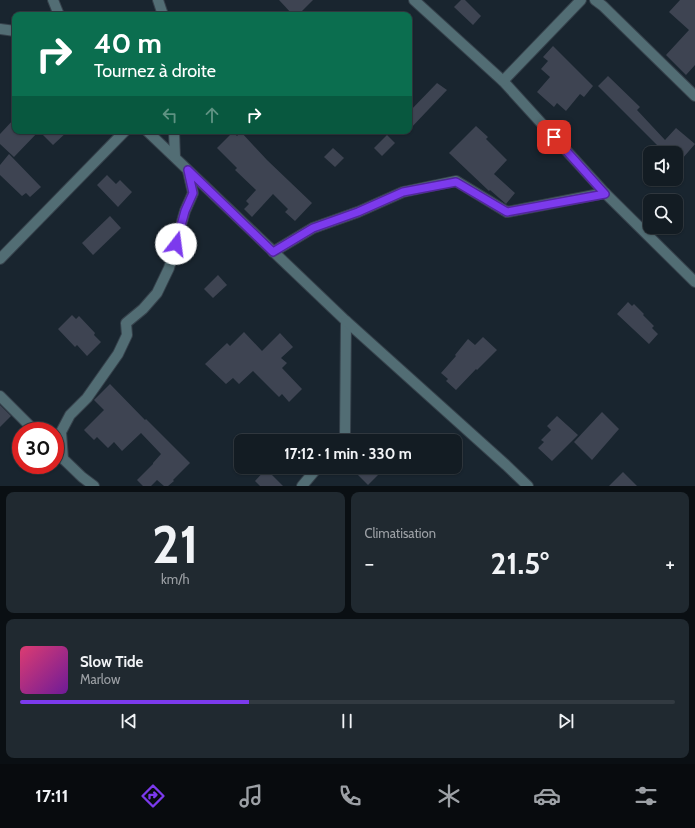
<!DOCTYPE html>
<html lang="fr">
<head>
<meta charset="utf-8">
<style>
	body { margin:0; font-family:Cabin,sans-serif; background:#202930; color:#f1f3f6; height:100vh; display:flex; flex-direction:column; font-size:15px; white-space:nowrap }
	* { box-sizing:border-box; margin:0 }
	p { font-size:13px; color:#9da1a6 }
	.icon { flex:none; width:22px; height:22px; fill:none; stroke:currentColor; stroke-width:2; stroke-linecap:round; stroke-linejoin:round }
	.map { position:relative; height:486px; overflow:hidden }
	.side { display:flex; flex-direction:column; gap:6px; padding:6px; background:#0a0f13; flex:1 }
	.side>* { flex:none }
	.hud { position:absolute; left:12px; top:12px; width:400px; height:122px; border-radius:8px; box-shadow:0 1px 3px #0004,0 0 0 1px #323a41; background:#0b6e4f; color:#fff; overflow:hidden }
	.fabs { position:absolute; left:643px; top:146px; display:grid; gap:8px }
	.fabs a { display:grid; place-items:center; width:40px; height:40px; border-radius:8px; background:#131c23; box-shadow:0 1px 3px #0004,0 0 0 1px #323a41; font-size:20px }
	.speed { position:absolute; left:12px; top:422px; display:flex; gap:8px; font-size:20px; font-weight:700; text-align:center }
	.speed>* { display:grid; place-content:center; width:52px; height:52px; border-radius:50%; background:#131c23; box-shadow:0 1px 3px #0004,0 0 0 1px #323a41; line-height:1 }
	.speed .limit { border:6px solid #d22; background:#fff; color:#111 }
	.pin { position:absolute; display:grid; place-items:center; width:34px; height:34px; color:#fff; margin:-17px; border-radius:8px; box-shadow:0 2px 6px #0006 }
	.me { position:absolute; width:44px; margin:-22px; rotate:15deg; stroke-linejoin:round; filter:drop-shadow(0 0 3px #0008) }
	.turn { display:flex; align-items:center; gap:14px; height:84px; padding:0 16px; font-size:18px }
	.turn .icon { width:52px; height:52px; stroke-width:2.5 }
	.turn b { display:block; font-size:28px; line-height:34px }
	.lanes { display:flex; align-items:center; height:38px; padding:0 16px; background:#0003; justify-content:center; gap:20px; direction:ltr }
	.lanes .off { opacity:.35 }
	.big { font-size:30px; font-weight:800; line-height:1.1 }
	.side .widget { flex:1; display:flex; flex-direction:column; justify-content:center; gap:6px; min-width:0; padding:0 14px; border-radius:8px; background:#202930 }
	.side .dial { align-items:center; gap:0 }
	.dial b { font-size:52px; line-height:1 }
	.song { display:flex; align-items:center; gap:12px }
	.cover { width:48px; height:48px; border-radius:6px; background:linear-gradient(135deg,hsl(340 70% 55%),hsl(280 70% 35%)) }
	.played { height:4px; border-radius:2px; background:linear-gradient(90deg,#7c3aed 35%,#323a41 35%) }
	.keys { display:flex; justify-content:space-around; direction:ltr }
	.heat { display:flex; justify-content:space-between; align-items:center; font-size:22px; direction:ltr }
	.side .tiles { flex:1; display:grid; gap:6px; grid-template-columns:1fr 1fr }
	.widget:last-child { grid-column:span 2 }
	.trip { position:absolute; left:234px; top:434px; width:228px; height:40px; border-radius:8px; background:#131c23; box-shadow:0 1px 3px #0004,0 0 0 1px #323a41; font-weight:800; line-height:40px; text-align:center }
	.tab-bar { display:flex; height:64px; justify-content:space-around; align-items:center; background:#080b0e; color:#9da1a6 }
	.tab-bar .icon { width:28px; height:28px }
	.tab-bar .on { color:#7c3aed }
	.tab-bar b { font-size:18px; color:#f1f3f6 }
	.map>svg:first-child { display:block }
	.building { fill:#3e4452 }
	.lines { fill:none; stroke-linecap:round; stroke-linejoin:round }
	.minor-casing { stroke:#36414b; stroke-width:12 }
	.minor { stroke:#526d74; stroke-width:10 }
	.route-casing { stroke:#51269a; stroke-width:10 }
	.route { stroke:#7c3aed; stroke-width:7 }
</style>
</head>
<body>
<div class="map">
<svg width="695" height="486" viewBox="0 0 695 486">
	<rect width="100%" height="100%" fill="#19252f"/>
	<g class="building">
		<path d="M279,0H313L298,15H293Z"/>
		<path d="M461,0H465L481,16L473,25L454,7Z"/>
		<path d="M680,0H695V65L686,75L666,55L689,30L669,12Z"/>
		<path d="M553,46L593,86L584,97L580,94L566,111L557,103L554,107L537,92L550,77L541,69L548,61L543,57Z"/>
		<path d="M608,76L640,107L637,110L665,140L676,128L695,144L682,159L676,153H665L598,86Z"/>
		<path d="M437,83L447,90L409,130V112Z"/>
		<path d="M15,118V131H39L14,157L0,144V134Z"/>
		<path d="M476,126L488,137L486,139L507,160L494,174L515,193L506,204L490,190L489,191L449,153Z"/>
		<path d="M39,131H68L53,145Z"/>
		<path d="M233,132L237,136L241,132L267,160L312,203L295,221L285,212L288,209L273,194L252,217L244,209L249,204L246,201L256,190L235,170L237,168L217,148Z"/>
		<path d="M387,135L395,143L382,156L374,148Z"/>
		<path d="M333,148L344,158L335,167L324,157Z"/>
		<path d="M9,154L41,187L30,197L26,193L22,196L0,175V165Z"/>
		<path d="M107,175L116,184L120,180L132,192L118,207L97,185Z"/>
		<path d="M110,216L121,228L93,255L82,243Z"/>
		<path d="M218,275L227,285L213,298L204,289Z"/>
		<path d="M628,302L632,306L634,304L644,314L643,315L654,326L652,328L658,334L649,344L617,314Z"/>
		<path d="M72,315L76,319L79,316L95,333L94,335L101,342L87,356L77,345L75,347L58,329Z"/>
		<path d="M244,332L262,351L280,333L293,347L281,358L287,363L282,368L302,389L289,402L282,394L279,397L253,371L239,384L233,378L226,384L205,364L227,343L230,346Z"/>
		<path d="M483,337L497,350L477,370L476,369L456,390L446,381L448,379L441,373L456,356L455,355L468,339L475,345Z"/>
		<path d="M110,384L145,420L146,419L190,463L173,480L174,481L168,486H164L157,480L151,486H143L137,480L153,464V463L161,454L141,433L122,451L114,442L108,448L97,437L94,440L84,430L104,410L94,400Z"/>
		<path d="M0,405L11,416L0,427Z"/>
		<path d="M602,412L619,429L592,460L574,442Z"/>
		<path d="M557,416L578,435L552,461L538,448L544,442L541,440L551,430L547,426Z"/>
		<path d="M366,467H386L368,485L358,475Z"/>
		<path d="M266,469L283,486H260L255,481Z"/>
		<path d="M623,472L637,486H609Z"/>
	</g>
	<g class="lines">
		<g class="minor-casing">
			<g id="minor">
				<path d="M53,0L59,15"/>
				<path d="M158,0L163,15"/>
				<path d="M414,0L503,81L605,193L695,282"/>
				<path d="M595,0L603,6L695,96"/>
				<path d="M0,29L15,31"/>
				<path d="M503,81L581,0"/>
				<path d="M147,131L346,321L345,436L341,441"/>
				<path d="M174,131L175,157"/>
				<path d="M273,252L313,228L358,212L403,192L456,181L507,212L605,193"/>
				<path d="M0,259L125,131"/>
				<path d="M346,321L506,465L528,486"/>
				<path d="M0,396L35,431"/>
				<path d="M55,451L82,477L94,486"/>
				<path d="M63,459L61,432L70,415L87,398L118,354L127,335L126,323L143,309L157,293L169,268L185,211L193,193L188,171"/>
				<path d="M302,486L318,467"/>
			</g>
		</g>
		<use href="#minor" class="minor"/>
	</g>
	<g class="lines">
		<g class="route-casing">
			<path id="route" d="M176,244L185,211L193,193L188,170L273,252L313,228L358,212L403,192L456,182L507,212L605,194L554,137"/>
		</g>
		<use href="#route" class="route"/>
	</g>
</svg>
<div class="fabs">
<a><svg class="icon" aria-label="sound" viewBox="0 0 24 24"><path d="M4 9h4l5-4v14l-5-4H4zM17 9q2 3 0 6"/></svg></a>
<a><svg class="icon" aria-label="search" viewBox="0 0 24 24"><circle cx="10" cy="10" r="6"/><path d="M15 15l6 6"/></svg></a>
</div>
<div class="speed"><div class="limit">30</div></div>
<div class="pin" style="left:554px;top:137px;background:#d93025"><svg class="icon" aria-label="arrive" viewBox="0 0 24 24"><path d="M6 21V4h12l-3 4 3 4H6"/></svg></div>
<svg class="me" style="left:176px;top:244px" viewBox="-20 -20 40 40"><circle r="19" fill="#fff"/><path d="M0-13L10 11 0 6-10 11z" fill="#7c3aed"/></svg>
<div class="trip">17:12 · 1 min · 330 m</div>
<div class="hud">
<div class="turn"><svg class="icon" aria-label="right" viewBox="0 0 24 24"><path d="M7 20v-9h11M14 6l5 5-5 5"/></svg><div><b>40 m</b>Tournez à droite</div></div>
<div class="lanes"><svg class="icon off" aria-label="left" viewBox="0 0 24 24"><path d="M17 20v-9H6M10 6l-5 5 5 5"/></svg><svg class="icon off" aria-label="ahead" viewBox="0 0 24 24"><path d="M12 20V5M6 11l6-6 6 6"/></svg><svg class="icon" aria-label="right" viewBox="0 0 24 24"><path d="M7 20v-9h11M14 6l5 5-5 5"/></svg></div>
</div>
</div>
<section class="side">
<div class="tiles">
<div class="widget dial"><b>21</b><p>km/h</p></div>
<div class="widget"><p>Climatisation</p>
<div class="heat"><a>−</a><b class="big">21.5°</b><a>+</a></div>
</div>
<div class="widget">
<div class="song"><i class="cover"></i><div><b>Slow Tide</b><p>Marlow</p></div></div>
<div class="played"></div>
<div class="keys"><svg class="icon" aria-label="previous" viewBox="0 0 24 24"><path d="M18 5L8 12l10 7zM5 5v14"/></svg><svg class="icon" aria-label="pause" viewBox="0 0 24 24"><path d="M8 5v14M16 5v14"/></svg><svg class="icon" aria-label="next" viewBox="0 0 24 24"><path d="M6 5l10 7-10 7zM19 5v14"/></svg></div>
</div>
</div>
</section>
<nav class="tab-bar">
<b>17:11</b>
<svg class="icon on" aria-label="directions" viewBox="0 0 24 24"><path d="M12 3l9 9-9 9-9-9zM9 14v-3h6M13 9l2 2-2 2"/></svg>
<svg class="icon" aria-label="music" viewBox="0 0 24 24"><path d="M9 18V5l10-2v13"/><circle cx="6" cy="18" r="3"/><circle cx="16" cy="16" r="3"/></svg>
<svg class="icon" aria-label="phone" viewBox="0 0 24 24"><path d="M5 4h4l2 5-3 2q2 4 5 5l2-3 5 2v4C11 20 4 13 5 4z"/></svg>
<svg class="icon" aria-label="climate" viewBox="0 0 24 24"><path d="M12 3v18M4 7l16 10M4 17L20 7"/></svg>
<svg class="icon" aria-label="car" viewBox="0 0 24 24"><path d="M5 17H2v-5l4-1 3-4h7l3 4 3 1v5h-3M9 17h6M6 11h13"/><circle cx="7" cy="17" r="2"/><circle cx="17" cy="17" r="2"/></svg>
<svg class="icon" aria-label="filters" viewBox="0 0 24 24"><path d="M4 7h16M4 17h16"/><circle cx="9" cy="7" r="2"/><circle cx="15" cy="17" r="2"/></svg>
</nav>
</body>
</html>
